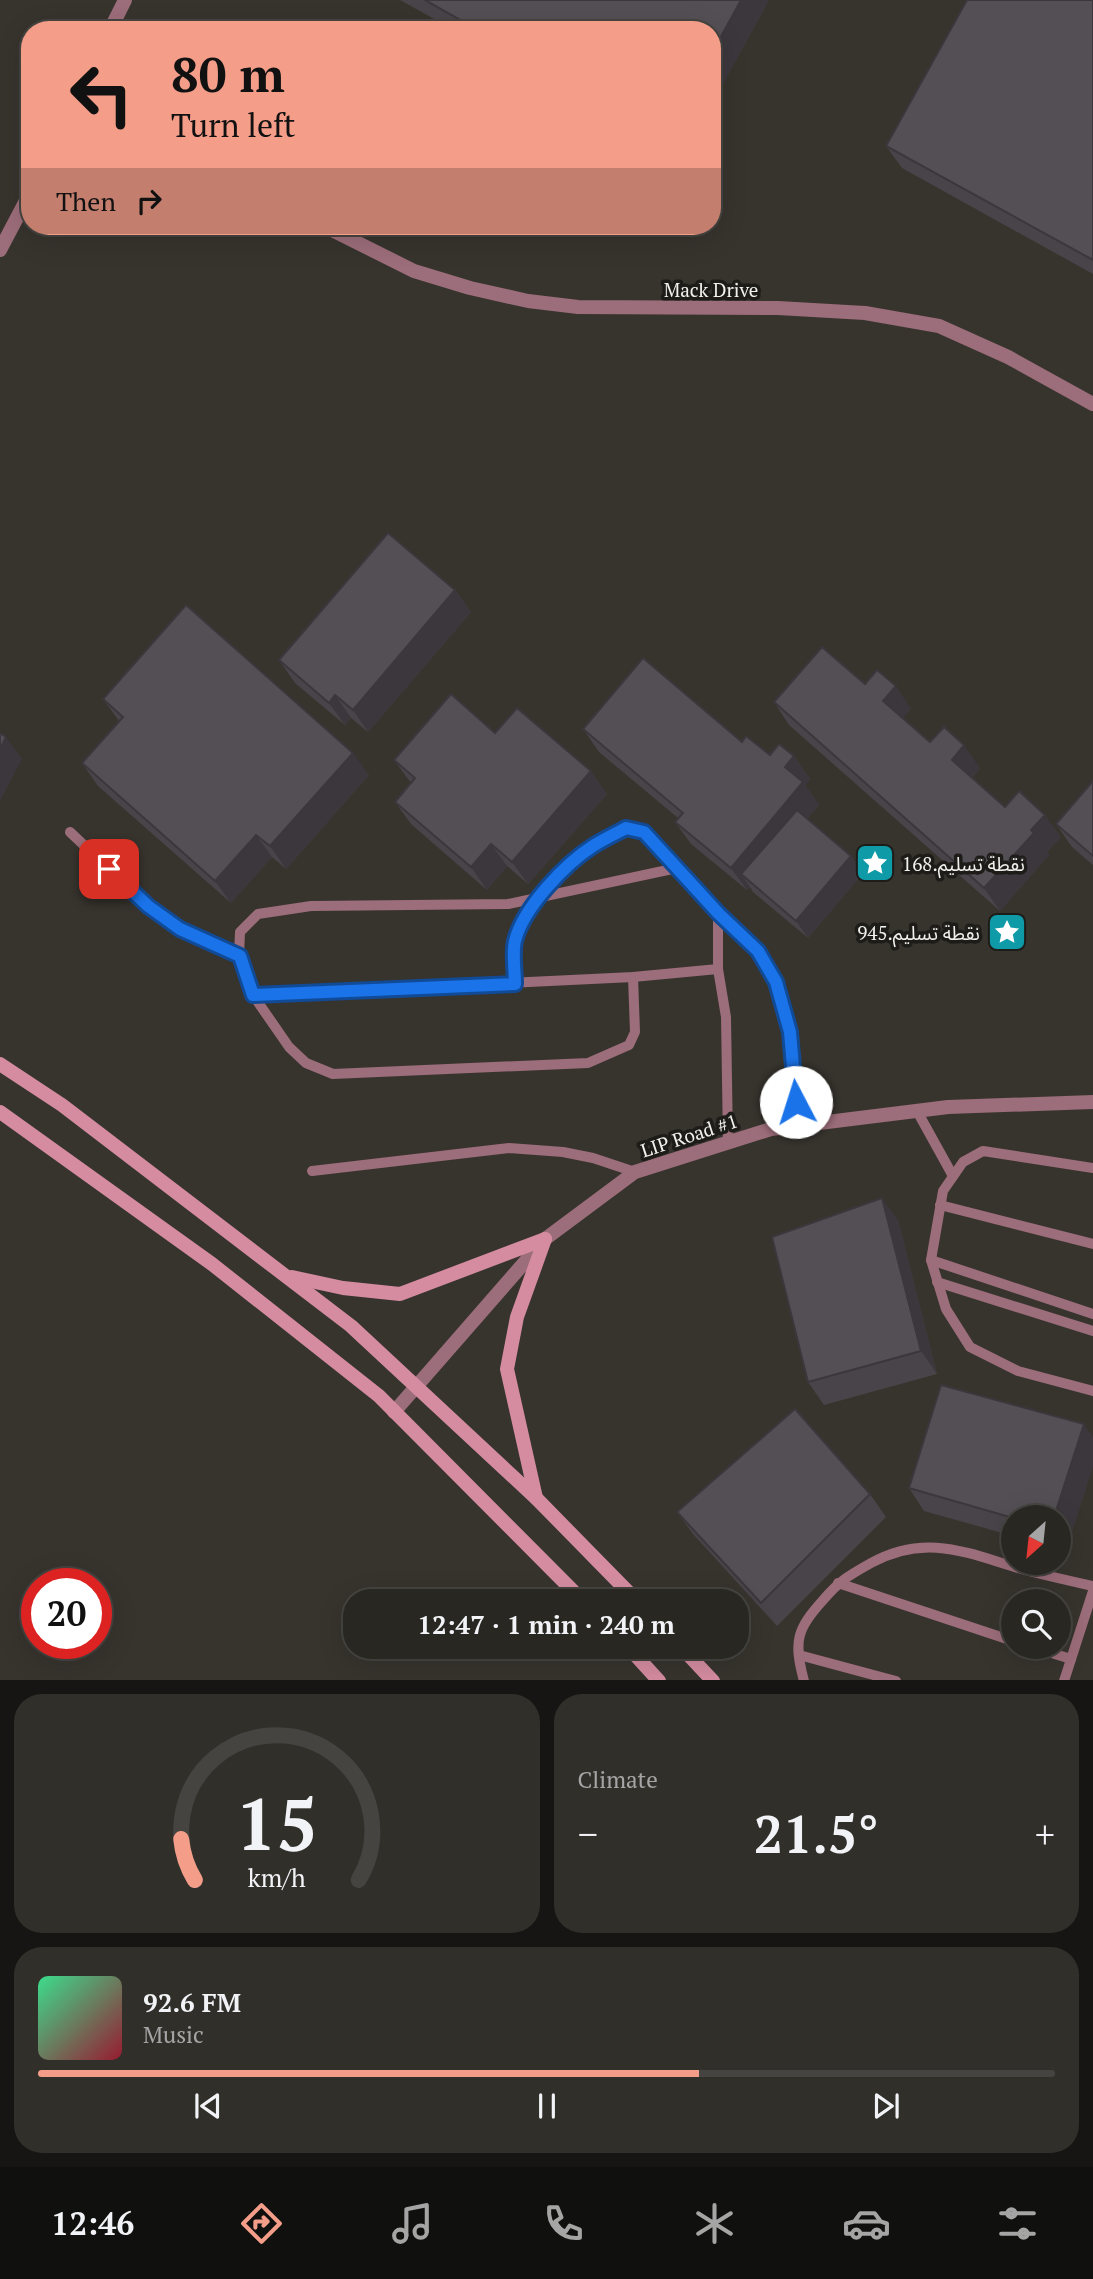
<!DOCTYPE html>
<html lang="en">
<head>
<meta charset="utf-8">
<style>
	body { margin:0; font-family:"PT Serif","Noto Sans Arabic",serif; background:#312f2a; color:#f1f3f6; height:100vh; display:flex; flex-direction:column; font-size:26px; white-space:nowrap }
	* { box-sizing:border-box; margin:0 }
	p { font-size:23px; color:#a5a5a5 }
	.icon { flex:none; width:38px; height:38px; fill:none; stroke:currentColor; stroke-width:2; stroke-linecap:round; stroke-linejoin:round }
	.map { position:relative; height:1680px; overflow:hidden }
	.drawer { display:flex; flex-direction:column; gap:14px; padding:14px; background:#171513; flex:1 }
	.drawer>* { flex:none }
	.hud { position:absolute; left:21px; top:21px; width:700px; height:214px; border-radius:28px; box-shadow:0 7px 28px #0002,0 0 0 2px #454440; background:#f49e8a; color:#111; overflow:hidden }
	.needle { width:46px; rotate:207deg }
	.fabs { position:absolute; left:1001px; top:1505px; display:grid; gap:14px }
	.fabs a { display:grid; place-items:center; width:70px; height:70px; border-radius:50%; background:#292722; box-shadow:0 7px 28px #0002,0 0 0 2px #454440; font-size:35px }
	.speed { position:absolute; left:21px; top:1568px; display:flex; gap:14px; font-size:35px; font-weight:700; text-align:center }
	.speed>* { display:grid; place-content:center; width:91px; height:91px; border-radius:50%; background:#292722; box-shadow:0 7px 28px #0002,0 0 0 2px #454440; line-height:1 }
	.speed .limit { border:10px solid #d22; background:#fff; color:#111 }
	.pin { position:absolute; display:grid; place-items:center; width:60px; height:60px; color:#fff; margin:-30px; border-radius:14px; box-shadow:0 4px 10px #0006 }
	.me { position:absolute; width:77px; margin:-38px; rotate:355deg; stroke-linejoin:round; filter:drop-shadow(0 0 5px #0008) }
	.turn { display:flex; align-items:center; gap:24px; height:147px; padding:0 35px; font-size:32px }
	.turn .icon { width:91px; height:91px; stroke-width:2.5 }
	.turn b { display:block; font-size:49px; line-height:60px }
	.then { display:flex; align-items:center; height:66px; padding:0 35px; background:#0003; gap:14px; font-size:26px }
	.big { font-size:52px; font-weight:700; line-height:1.1 }
	.drawer .card { flex:1; display:flex; flex-direction:column; justify-content:center; gap:10px; min-width:0; padding:0 24px; border-radius:28px; background:#312f2a }
	.drawer .dial { align-items:center; gap:0 }
	.dial svg { height:182px; overflow:visible; fill:none; stroke:#454440; stroke-width:7; stroke-linecap:round; text-anchor:middle }
	.dial text { fill:#f1f3f6; stroke:none }
	.song { display:flex; align-items:center; gap:21px }
	.cover { width:84px; height:84px; border-radius:10px; background:linear-gradient(135deg,hsl(150 70% 55%),hsl(350 70% 35%)) }
	.played { height:7px; border-radius:4px; background:linear-gradient(90deg,#f49e8a 65%,#454440 65%) }
	.keys { display:flex; justify-content:space-around; direction:ltr }
	.heat { display:flex; justify-content:space-between; align-items:center; font-size:38px; direction:ltr }
	.drawer .tiles { flex:1; display:grid; gap:14px; grid-template-columns:1fr 1fr }
	.card:last-child { grid-column:span 2 }
	.trip { position:absolute; left:343px; top:1589px; width:406px; height:70px; border-radius:28px; background:#292722; box-shadow:0 7px 28px #0002,0 0 0 2px #454440; font-weight:700; line-height:70px; text-align:center }
	.tabs { display:flex; height:112px; justify-content:space-around; align-items:center; background:#10100e; color:#a5a5a5 }
	.tabs .icon { width:49px; height:49px }
	.tabs .current { color:#f49e8a }
	.tabs b { font-size:32px; color:#f1f3f6 }
	.map>svg:first-child { display:block }
	.lines { fill:none; stroke-linecap:round; stroke-linejoin:round }
	.service { stroke:#9c6d7a; stroke-width:10 }
	.minor { stroke:#9c6d7a; stroke-width:14 }
	.secondary { stroke:#d58ca1; stroke-width:14 }
	.wall { fill:#484449 }
	.shaded-wall { fill:#3b373c }
	.building { fill:#544f55; stroke:#3b373c; stroke-width:2 }
	.route-casing { stroke:#114b97; stroke-width:18 }
	.route { stroke:#1a73e8; stroke-width:12 }
	.labels { text-anchor:middle; dominant-baseline:central; stroke-width:7; stroke-linejoin:round; paint-order:stroke }
	.street-label { font-size:19px; fill:#f2f1ed; stroke:#1d1c19 }
	.poi-label { font-size:19px; fill:#f2f1ed; stroke:#1d1c19; text-anchor:start }
</style>
</head>
<body>
<div class="map">
<svg width="1093" height="1681" viewBox="0 0 1093 1681">
	<rect width="100%" height="100%" fill="#37342e"/>
	<g class="lines">
		<g class="service">
			<path d="M70,832L148,906L180,929L239,956"/>
			<path d="M718,914V969L726,1017L728,1143"/>
			<path d="M633,977L635,1032L629,1045L588,1063L333,1074L306,1063L289,1047L253,995L239,956L240,932L258,914L311,906L508,904L677,868"/>
			<path d="M515,984C515,970 512,954 515,941C523,908 565,864 593,846C603,839 615,834 626,828L644,832L718,914L758,951L776,982L790,1032L798,1125"/>
			<path d="M253,995L633,977L718,969"/>
			<path d="M917,1111L953,1176"/>
			<path d="M1093,1168L983,1151L963,1162L943,1191L931,1260L946,1309L970,1347L1018,1371L1093,1391"/>
			<path d="M312,1171L509,1148L563,1152L593,1158L635,1172"/>
			<path d="M940,1205L1093,1244"/>
			<path d="M931,1260L1093,1314"/>
			<path d="M937,1282L1093,1331"/>
			<path d="M838,1583L1013,1641"/>
			<path d="M1032,1647L1071,1659"/>
			<path d="M799,1655L896,1681"/>
			<path d="M804,1681C793,1640 797,1629 824,1599C840,1580 850,1575 871,1563C927,1532 969,1554 1025,1570C1048,1576 1070,1581 1093,1586"/>
			<path d="M1064,1681L1093,1591"/>
		</g>
		<g class="minor">
			<path d="M110,30L125,0"/>
			<path d="M324,226L414,271L470,288L528,301L578,307L778,308L865,313L939,326L1008,357L1093,404"/>
			<path d="M0,250L30,193"/>
			<path d="M394,1412L545,1239L635,1172L771,1129L948,1107L1093,1102"/>
		</g>
		<g class="secondary">
			<path d="M0,1064L62,1105L351,1326L536,1498L637,1601"/>
			<path d="M0,1112L212,1264L379,1396L583,1601"/>
			<path d="M292,1277L343,1288L400,1294L545,1239"/>
			<path d="M536,1498L507,1369L517,1317L545,1239"/>
			<path d="M628,1647L659,1681"/>
			<path d="M681,1647L713,1681"/>
		</g>
	</g>
	<g class="wall">
		<path d="M400,0H769L712,104V30H454Z"/>
		<path d="M1093,0V274L902,168L886,146Z"/>
		<path d="M455,590L471,612L368,732L351,718L345,725L295,683L279,660Z"/>
		<path d="M865,684L911,709L903,718L930,742L980,768L972,778L1005,807L1061,837L1047,852L1049,855L1000,911L789,725L774,702Z"/>
		<path d="M103,699L369,775L286,869L272,857L231,903L98,786L82,763L119,721Z"/>
		<path d="M583,729L742,742L770,755L794,756L810,779L805,785L819,805L807,819L863,873L808,938L753,892L750,887L747,890L691,844L675,822L678,818L599,752Z"/>
		<path d="M495,733L607,794L528,884L507,866L487,890L411,824L395,802L411,783L394,760Z"/>
		<path d="M1093,781V865L1072,847L1056,824Z"/>
		<path d="M898,1220L937,1374L824,1405L808,1382Z"/>
		<path d="M1093,1437L1066,1551L1059,1549V1517H1013V1536L924,1511L909,1488Z"/>
		<path d="M870,1494L886,1517L777,1626L693,1534L677,1512Z"/>
	</g>
	<g class="shaded-wall">
		<path d="M741,0H769L712,104V53Z"/>
		<path d="M455,590L471,612L368,732L353,710Z"/>
		<path d="M896,686L911,709L899,723L883,701Z"/>
		<path d="M335,695L351,718L345,725L329,703Z"/>
		<path d="M6,737L22,759L0,801V749Z"/>
		<path d="M964,745L980,768L967,783L952,760Z"/>
		<path d="M353,753L369,775L286,869L270,846Z"/>
		<path d="M794,756L810,779L805,785L819,805L752,884L741,874L750,887L747,890L731,868L785,767Z"/>
		<path d="M591,771L607,794L528,884L512,862Z"/>
		<path d="M1045,815L1061,837L1047,852L1049,855L1000,911L984,888L1031,830Z"/>
		<path d="M256,835L272,857L231,903L215,881Z"/>
		<path d="M491,844L507,866L487,890L471,867Z"/>
		<path d="M851,856L863,873L808,938L796,921Z"/>
		<path d="M882,1198L898,1220L937,1374L921,1351Z"/>
		<path d="M1084,1424L1093,1437V1467L1066,1551L1059,1541V1517H1054Z"/>
	</g>
	<g class="building">
		<path d="M425,0H741L712,53V30H478Z"/>
		<path d="M967,0H1093V260L886,146Z"/>
		<path d="M388,533L455,590L353,710L335,695L329,703L279,660Z"/>
		<path d="M186,605L353,753L270,846L256,835L215,881L82,763L123,717L103,699Z"/>
		<path d="M822,647L865,684L877,670L896,686L883,701L930,742L944,727L964,745L952,760L1005,807L1019,791L1045,815L1031,830L1034,833L984,888L774,702Z"/>
		<path d="M643,658L742,742L746,736L770,755L779,744L794,756L785,767L803,782L731,868L675,822L683,813L583,729Z"/>
		<path d="M451,694L495,733L517,708L591,771L512,862L491,844L471,867L395,802L415,778L394,760Z"/>
		<path d="M0,733L6,737L0,749Z"/>
		<path d="M1093,781V856L1056,824Z"/>
		<path d="M797,810L851,856L796,921L741,874Z"/>
		<path d="M882,1198L921,1351L808,1382L772,1237Z"/>
		<path d="M941,1385L1084,1424L1054,1517H1013V1518L909,1488Z"/>
		<path d="M795,1409L870,1494L761,1603L677,1512Z"/>
	</g>
	<g class="lines">
		<g class="route-casing">
			<path id="route" d="M109,869L148,906L180,929L240,956L253,995L515,984C515,970 512,954 515,941C523,908 565,864 593,846C604,839 615,834 626,828L644,832L719,914L758,951L776,982L790,1032L796,1102"/>
		</g>
		<use href="#route" class="route"/>
	</g>
	<defs>
		<g id="sight-square" transform="scale(2.0125)"><rect x="-9" y="-9" width="18" height="18" rx="4" fill="#0f9aa8" stroke="#1d1c19"/><path d="M0-6L1.8-2.2L6-1.7L2.9 1.2L3.7 5.4L0 3.3L-3.7 5.4L-2.9 1.2L-6-1.7L-1.8-2.2Z" fill="#fff"/></g>
	</defs>
	<g fill-rule="evenodd">
		<use href="#sight-square" x="875" y="863"/>
		<use href="#sight-square" x="1007" y="932"/>
	</g>
	<g class="labels">
		<g class="street-label">
			<text x="711" y="289">Mack Drive</text>
			<text transform="translate(689 1135) rotate(-18)">LIP Road #1</text>
		</g>
		<g class="poi-label">
			<text x="902" y="863">نقطة تسليم.168</text>
			<text x="980" y="932" text-anchor="end">نقطة تسليم.945</text>
		</g>
	</g>
</svg>
<div class="fabs">
<a><svg class="needle" viewBox="-14 -14 28 28"><path d="M0-13l5 13h-10z" fill="#e53935"/><path d="M0 13l5-13h-10z" fill="#a5a5a5"/></svg></a>
<a><svg class="icon" aria-label="search" viewBox="0 0 24 24"><circle cx="10" cy="10" r="6"/><path d="M15 15l6 6"/></svg></a>
</div>
<div class="speed"><div class="limit">20</div></div>
<div class="pin" style="left:109px;top:869px;background:#d93025"><svg class="icon" aria-label="arrive" viewBox="0 0 24 24"><path d="M6 21V4h12l-3 4 3 4H6"/></svg></div>
<svg class="me" style="left:796px;top:1102px" viewBox="-20 -20 40 40"><circle r="19" fill="#fff"/><path d="M0-13L10 11 0 6-10 11z" fill="#1a73e8"/></svg>
<div class="trip">12:47 · 1 min · 240 m</div>
<div class="hud">
<div class="turn"><svg class="icon" aria-label="left" viewBox="0 0 24 24"><path d="M17 20v-9H6M10 6l-5 5 5 5"/></svg><div><b>80 m</b>Turn left</div></div>
<div class="then">Then<svg class="icon" aria-label="right" viewBox="0 0 24 24"><path d="M7 20v-9h11M14 6l5 5-5 5"/></svg></div>
</div>
</div>
<section class="drawer">
<div class="tiles">
<div class="card dial"><svg viewBox="0 0 100 80">
<path d="M14 69A42 42 0 1 1 86 69"/>
<path d="M14 69A42 42 0 0 1 8 51" stroke="#f49e8a"/>
<text x="50" y="56" font-size="32" font-weight="700">15</text>
<text x="50" y="72" font-size="11">km/h</text>
</svg></div>
<div class="card"><p>Climate</p>
<div class="heat"><a>−</a><b class="big">21.5°</b><a>+</a></div>
</div>
<div class="card">
<div class="song"><i class="cover"></i><div><b>92.6 FM</b><p>Music</p></div></div>
<div class="played"></div>
<div class="keys"><svg class="icon" aria-label="previous" viewBox="0 0 24 24"><path d="M18 5L8 12l10 7zM5 5v14"/></svg><svg class="icon" aria-label="pause" viewBox="0 0 24 24"><path d="M8 5v14M16 5v14"/></svg><svg class="icon" aria-label="next" viewBox="0 0 24 24"><path d="M6 5l10 7-10 7zM19 5v14"/></svg></div>
</div>
</div>
</section>
<nav class="tabs">
<b>12:46</b>
<svg class="icon current" aria-label="directions" viewBox="0 0 24 24"><path d="M12 3l9 9-9 9-9-9zM9 14v-3h6M13 9l2 2-2 2"/></svg>
<svg class="icon" aria-label="music" viewBox="0 0 24 24"><path d="M9 18V5l10-2v13"/><circle cx="6" cy="18" r="3"/><circle cx="16" cy="16" r="3"/></svg>
<svg class="icon" aria-label="phone" viewBox="0 0 24 24"><path d="M5 4h4l2 5-3 2q2 4 5 5l2-3 5 2v4C11 20 4 13 5 4z"/></svg>
<svg class="icon" aria-label="climate" viewBox="0 0 24 24"><path d="M12 3v18M4 7l16 10M4 17L20 7"/></svg>
<svg class="icon" aria-label="car" viewBox="0 0 24 24"><path d="M5 17H2v-5l4-1 3-4h7l3 4 3 1v5h-3M9 17h6M6 11h13"/><circle cx="7" cy="17" r="2"/><circle cx="17" cy="17" r="2"/></svg>
<svg class="icon" aria-label="filters" viewBox="0 0 24 24"><path d="M4 7h16M4 17h16"/><circle cx="9" cy="7" r="2"/><circle cx="15" cy="17" r="2"/></svg>
</nav>
</body>
</html>
